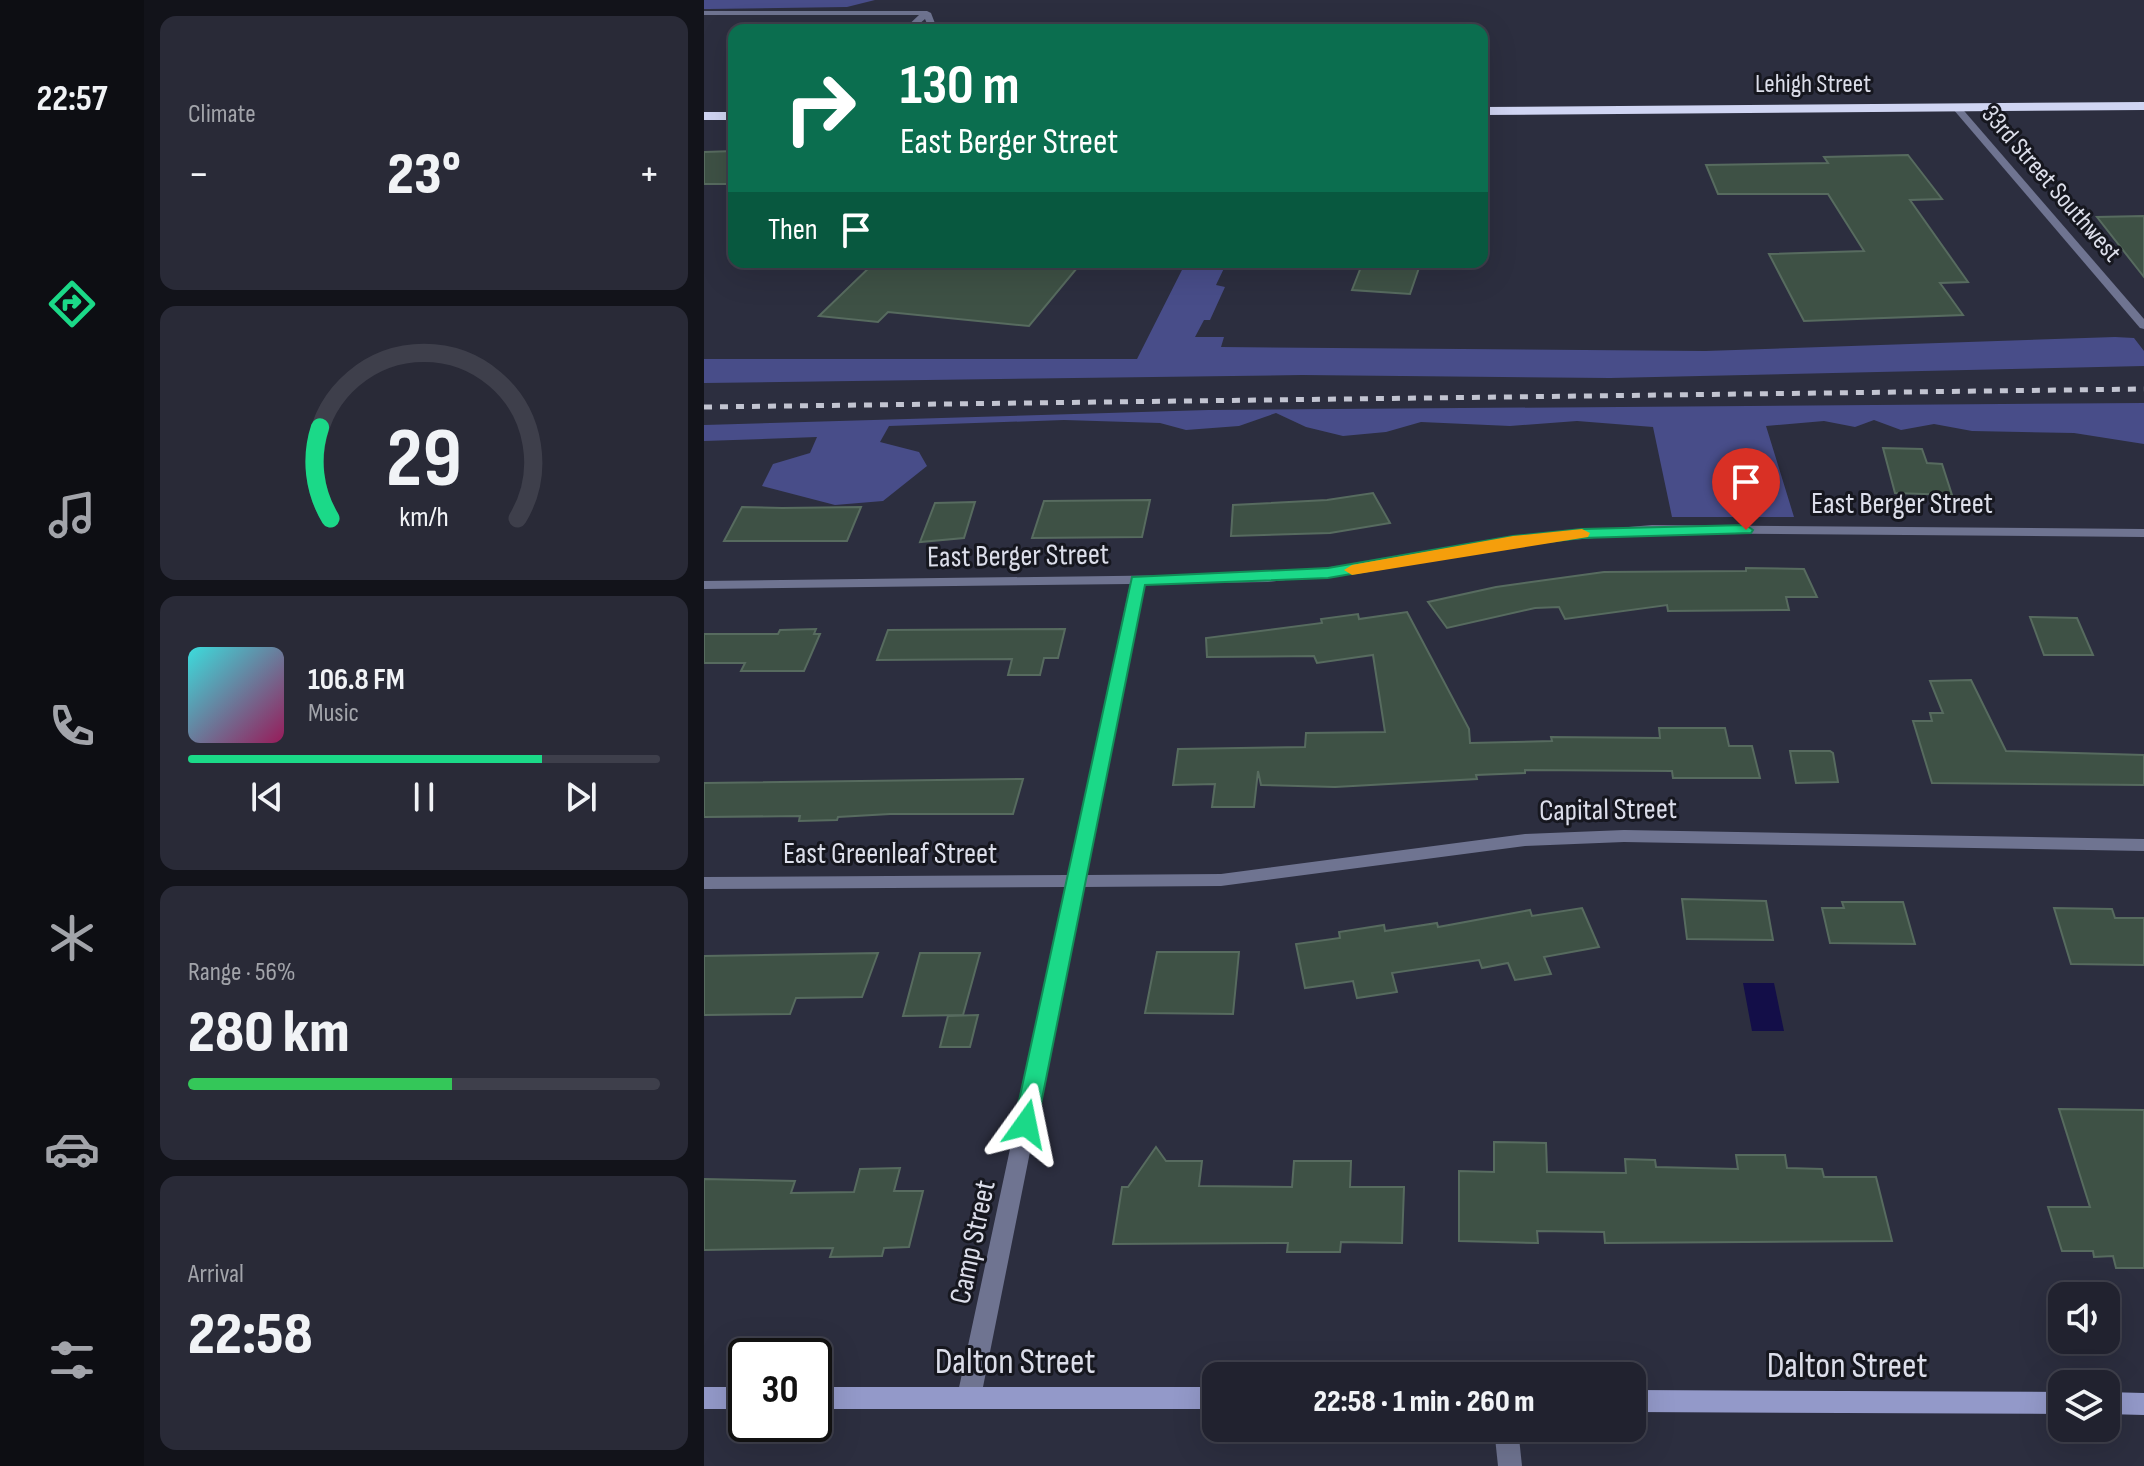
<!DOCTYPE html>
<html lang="en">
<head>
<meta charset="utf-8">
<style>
	body { margin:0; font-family:"Sofia Sans Condensed",sans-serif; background:#292a37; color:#f1f3f6; height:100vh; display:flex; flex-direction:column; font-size:30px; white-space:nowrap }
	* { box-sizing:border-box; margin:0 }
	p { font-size:26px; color:#a2a4aa }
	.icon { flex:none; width:44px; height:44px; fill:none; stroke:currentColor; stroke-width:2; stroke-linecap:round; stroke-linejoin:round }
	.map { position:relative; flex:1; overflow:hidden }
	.side { display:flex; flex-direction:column; gap:16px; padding:16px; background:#12131a; width:560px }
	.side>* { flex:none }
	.hud { position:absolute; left:24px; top:24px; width:760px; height:244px; border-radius:16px; box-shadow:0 8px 32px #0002,0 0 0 2px #3e3f4b; background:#0b6e4f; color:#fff; overflow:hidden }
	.buttons { position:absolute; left:1344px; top:1282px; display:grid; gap:16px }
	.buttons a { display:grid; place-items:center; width:72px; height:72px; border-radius:16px; background:#21222f; box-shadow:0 8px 32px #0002,0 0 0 2px #3e3f4b; font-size:40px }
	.speed { position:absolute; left:24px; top:1338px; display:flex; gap:16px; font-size:40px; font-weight:700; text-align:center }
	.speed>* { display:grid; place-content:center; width:104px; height:104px; border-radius:50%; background:#21222f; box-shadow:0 8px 32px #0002,0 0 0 2px #3e3f4b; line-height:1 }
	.speed .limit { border:4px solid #111; border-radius:12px; background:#fff; color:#111 }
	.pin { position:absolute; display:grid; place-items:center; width:68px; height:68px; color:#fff; margin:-82px -34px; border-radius:50% 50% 50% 0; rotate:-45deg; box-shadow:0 0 8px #0007 }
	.pin .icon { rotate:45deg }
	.me { position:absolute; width:88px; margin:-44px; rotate:12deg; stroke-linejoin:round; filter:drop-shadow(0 0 6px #0008) }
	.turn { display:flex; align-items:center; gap:28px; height:168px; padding:0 40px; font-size:36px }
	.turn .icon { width:104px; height:104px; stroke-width:2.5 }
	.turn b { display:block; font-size:56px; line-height:68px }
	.then { display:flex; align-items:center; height:76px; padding:0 40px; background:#0003; gap:16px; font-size:30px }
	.big { font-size:60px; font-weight:800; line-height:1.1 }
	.side .tile { flex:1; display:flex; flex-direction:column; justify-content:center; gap:12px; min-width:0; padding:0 28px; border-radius:16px; background:#292a37 }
	.side .dial { align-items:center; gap:0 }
	.dial svg { height:208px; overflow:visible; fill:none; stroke:#3e3f4b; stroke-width:7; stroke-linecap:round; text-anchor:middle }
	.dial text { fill:#f1f3f6; stroke:none }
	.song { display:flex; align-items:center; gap:24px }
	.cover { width:96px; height:96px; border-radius:12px; background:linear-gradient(135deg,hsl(180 70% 55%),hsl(330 70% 35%)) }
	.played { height:8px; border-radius:4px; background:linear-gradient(90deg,#1bd988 75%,#3e3f4b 75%) }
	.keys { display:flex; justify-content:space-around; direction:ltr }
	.heat { display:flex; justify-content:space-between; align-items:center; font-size:44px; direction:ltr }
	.charge { height:12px; border-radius:6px; background:linear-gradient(90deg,#34c759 56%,#3e3f4b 0) }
	.trip { position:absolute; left:498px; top:1362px; width:444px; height:80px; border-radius:16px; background:#21222f; box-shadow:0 8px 32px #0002,0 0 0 2px #3e3f4b; font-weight:800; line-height:80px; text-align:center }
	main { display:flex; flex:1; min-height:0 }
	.tabs { display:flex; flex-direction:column; width:144px; justify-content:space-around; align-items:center; background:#0d0e13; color:#a2a4aa }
	.tabs .icon { width:56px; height:56px }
	.tabs .active { color:#1bd988 }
	.tabs b { font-size:36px; color:#f1f3f6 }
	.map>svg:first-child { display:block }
	.green { fill:#484d89 }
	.water { fill:#130e48 }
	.building { fill:#3e5145; stroke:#576b5f; stroke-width:2 }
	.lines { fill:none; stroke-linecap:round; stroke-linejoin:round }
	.street { fill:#6f7491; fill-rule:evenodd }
	.secondary { fill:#9399c9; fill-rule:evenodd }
	.highway { fill:#d0d5f3; fill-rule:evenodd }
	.rail { stroke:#c2c4d1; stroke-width:5; stroke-dasharray:8 8; stroke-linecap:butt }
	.route { fill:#1bd988; stroke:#128d58; stroke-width:2 }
	.slow { fill:#f59e0b }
	.labels { text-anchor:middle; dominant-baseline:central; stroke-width:6; stroke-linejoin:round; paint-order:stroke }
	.far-street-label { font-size:26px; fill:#dcdeea; stroke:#16171f }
	.street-label { font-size:30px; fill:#dcdeea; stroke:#16171f }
	.near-street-label { font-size:36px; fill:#dcdeea; stroke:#16171f }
</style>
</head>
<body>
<main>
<nav class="tabs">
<b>22:57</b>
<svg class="icon active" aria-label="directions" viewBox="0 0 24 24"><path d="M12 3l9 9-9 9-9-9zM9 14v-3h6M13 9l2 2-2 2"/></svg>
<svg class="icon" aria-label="music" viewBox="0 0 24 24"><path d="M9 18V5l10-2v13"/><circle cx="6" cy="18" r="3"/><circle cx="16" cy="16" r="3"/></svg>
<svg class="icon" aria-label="phone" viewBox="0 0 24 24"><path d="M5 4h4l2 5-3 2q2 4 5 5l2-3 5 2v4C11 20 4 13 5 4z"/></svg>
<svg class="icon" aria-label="climate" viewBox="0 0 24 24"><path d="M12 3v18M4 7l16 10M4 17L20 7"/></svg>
<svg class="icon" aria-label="car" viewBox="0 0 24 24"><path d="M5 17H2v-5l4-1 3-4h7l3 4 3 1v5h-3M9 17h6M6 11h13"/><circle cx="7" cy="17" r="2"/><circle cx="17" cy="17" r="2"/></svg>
<svg class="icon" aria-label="filters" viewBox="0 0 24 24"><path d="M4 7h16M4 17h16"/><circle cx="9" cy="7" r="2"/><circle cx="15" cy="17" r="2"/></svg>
</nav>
<section class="side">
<div class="tile"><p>Climate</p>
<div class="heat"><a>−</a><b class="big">23°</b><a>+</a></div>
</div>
<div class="tile dial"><svg viewBox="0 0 100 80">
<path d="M14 69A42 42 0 1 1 86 69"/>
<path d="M14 69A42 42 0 0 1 10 34" stroke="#1bd988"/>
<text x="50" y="56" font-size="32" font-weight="700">29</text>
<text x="50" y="72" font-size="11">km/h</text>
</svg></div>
<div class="tile">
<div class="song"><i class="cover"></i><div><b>106.8 FM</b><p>Music</p></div></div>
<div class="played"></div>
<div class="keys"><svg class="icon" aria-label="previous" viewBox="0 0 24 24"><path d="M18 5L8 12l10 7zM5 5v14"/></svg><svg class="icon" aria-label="pause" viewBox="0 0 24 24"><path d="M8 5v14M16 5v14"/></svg><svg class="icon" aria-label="next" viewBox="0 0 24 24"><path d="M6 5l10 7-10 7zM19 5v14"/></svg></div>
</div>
<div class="tile"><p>Range · 56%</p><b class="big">280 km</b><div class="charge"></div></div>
<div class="tile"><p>Arrival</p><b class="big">22:58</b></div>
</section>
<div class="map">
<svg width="1440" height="1466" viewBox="0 0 1440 1466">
	<rect width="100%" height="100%" fill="#2c2e3f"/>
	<g class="green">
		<path d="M0,0H171L143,7L5,9H0Z"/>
		<path d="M482,262H523L512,285L521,287L506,320H500L491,337H520L517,347L1001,351L1411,337L1430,338L1440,351V366L906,378L598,375L0,383V359H433Z"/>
		<path d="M1440,403V444L1370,433L1268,431L1230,424L1197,430L1170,420L1151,427L1120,421L1062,426L1090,517H968L949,427L873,421L806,426L717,422L682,432L639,436L602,427L572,413L535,426L482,430L456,423L360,420L185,426L176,442L215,452L223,466L179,501L131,505L58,486L69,464L106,453L113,437L0,441V425L504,410Z"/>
	</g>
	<path class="water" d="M1039,983H1070L1080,1031H1048Z"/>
	<g class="building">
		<path d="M30,151V184H0V152Z"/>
		<path d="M1204,155L1238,199L1206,200L1264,282L1236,283L1259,315L1100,321L1065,254L1160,251L1124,194H1014L1002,165L1124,163L1120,157Z"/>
		<path d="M1440,216V277L1393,217Z"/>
		<path d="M171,262H378L325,326L184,312L174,322L115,316Z"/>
		<path d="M659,262H717L706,294L648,290Z"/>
		<path d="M1179,448L1218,449L1223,463L1238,464L1248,495L1191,493Z"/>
		<path d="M669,493L686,523L626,533L527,536L529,505L623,500Z"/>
		<path d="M446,500L438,537L328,538L340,501Z"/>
		<path d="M271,502L260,538L216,542L231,503Z"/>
		<path d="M38,507L78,508L157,507L143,541H20Z"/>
		<path d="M1042,568L1100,569L1113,597H1082L1085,610L964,611L963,605L861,619L855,607L831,608L743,628L724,602L792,587L900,572L1042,571Z"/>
		<path d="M703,612L765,729L766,743L848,741L847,737L956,738L955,728H1021L1025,746H1048L1056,778H969L968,771L821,770V773L772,775L773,779L631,787L557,785L554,771L550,807H508L511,784L469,785L474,749L601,747L602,733L681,732L669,655L613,663L610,656L503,657L502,638L618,623L617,619L654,614L655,619Z"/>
		<path d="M1326,617L1373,618L1389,655H1340Z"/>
		<path d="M112,629L110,634H116L100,671H37L41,663H0V634H74L76,630Z"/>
		<path d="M361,629L354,658H340L336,675H304L308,659L173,660L184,630Z"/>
		<path d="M1267,680L1302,751L1440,755V785L1228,783L1209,721H1228L1226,713H1239L1226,681Z"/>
		<path d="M1086,751H1126L1129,753L1134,782L1092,783Z"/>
		<path d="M319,779L309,814H186L134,817L133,820L95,821L96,816L0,817V783Z"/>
		<path d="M978,899L1062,901L1069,940L983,939Z"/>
		<path d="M1138,902H1199L1211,944L1126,943L1118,908H1140Z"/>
		<path d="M878,908L895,947L840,957L847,974L811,980L804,963L778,968L775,960L688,973L693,992L653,998L649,981L601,988L592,944L636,938L635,932L680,925L681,931L733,923L734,927L826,910L828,916Z"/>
		<path d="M1350,908L1408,909L1411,918H1440V965L1367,964Z"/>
		<path d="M453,952H535L529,1014L441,1013Z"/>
		<path d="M174,953L158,997L92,998L86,1014L0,1015V956Z"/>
		<path d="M216,953H276L259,1015L199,1016Z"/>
		<path d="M274,1015L266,1047H236L244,1016Z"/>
		<path d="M1355,1109L1440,1110V1268H1412L1409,1256L1390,1257L1389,1251H1358L1344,1207H1386Z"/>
		<path d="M790,1142L842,1143L843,1172L922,1173L921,1159L951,1160L952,1167L1034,1169L1032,1155H1081L1083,1168L1118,1169L1120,1177H1172L1188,1241L901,1243L900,1232L833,1231L834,1243L755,1241V1171L790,1172Z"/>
		<path d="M452,1147L462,1161H498L495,1186L588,1187L590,1161H647L646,1187H700L698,1243L637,1242L636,1252H583L584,1243L409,1244L418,1187H424Z"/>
		<path d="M196,1168L190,1191H219L205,1247L180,1248L178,1256L126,1257L129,1248L0,1250V1179L91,1181L87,1193L150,1192L156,1169Z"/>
	</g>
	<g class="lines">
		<g class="street">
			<path d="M0,11H223L227,13L232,26L229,30H221L224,26L221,19L208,30H199L215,15H0Z"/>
			<path d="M1249,105H1255L1440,319V329L1436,328L1249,109Z"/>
			<path d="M948,525L1440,529V537L948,533L809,545L681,569L564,582L441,584L382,875L517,874L821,834L920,830L1440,839V851L920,842L821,846L517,886L379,887L277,1397L273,1405L265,1408L257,1405L253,1397L362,887L0,889V877L364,875L426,584L0,589V581L564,574L681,561L809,537Z"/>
			<path d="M790,1428H814L818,1466H794Z"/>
		</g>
		<g class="secondary">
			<rect x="0" y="1387" width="42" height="22"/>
			<rect x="110" y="1387" width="402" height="22"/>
			<path d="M928,1390L1358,1392V1414L928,1412Z"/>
			<path d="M1402,1392L1440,1393V1415L1402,1414Z"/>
		</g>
		<g class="highway">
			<path d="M1440,102V110L778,115V107Z"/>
			<rect x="0" y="112" width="30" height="8"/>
		</g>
		<path class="rail" d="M0,407L1440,389"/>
	</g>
	<path class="route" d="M1042,525L1049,530L1047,533L878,538L809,546L624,578L441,585L333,1124L330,1130H314L310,1124L428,577L624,568L809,536L878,529Z"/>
	<path class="slow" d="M878,529L886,533L884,537L648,575L640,570L648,565L809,536Z"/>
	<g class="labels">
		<g class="far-street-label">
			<text x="1109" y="84">Lehigh Street</text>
			<text transform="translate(1347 184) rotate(49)">33rd Street Southwest</text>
		</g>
		<g class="street-label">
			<text x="1198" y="504">East Berger Street</text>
			<text transform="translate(314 556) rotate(-1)">East Berger Street</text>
			<text transform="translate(904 810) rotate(-1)">Capital Street</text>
			<text x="186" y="854">East Greenleaf Street</text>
			<text transform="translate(269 1242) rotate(-78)">Camp Street</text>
		</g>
		<g class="near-street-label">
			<text x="311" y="1362">Dalton Street</text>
			<text x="1143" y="1366">Dalton Street</text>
		</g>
	</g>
</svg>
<div class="buttons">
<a><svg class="icon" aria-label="sound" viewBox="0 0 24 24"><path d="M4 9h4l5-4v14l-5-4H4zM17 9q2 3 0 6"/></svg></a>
<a><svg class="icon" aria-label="layers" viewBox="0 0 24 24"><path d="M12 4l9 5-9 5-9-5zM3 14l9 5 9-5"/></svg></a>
</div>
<div class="speed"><div class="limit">30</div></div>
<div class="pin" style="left:1042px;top:530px;background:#d93025"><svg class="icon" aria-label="arrive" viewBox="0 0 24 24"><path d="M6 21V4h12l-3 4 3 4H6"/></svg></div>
<svg class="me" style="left:322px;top:1124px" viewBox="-20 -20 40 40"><path d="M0-17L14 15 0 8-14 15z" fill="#1bd988" stroke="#fff" stroke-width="4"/></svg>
<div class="trip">22:58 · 1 min · 260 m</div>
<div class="hud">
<div class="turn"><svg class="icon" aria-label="right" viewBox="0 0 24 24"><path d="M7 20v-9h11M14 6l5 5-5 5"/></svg><div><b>130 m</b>East Berger Street</div></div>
<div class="then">Then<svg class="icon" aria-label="arrive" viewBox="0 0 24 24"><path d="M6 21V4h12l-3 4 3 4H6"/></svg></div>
</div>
</div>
</main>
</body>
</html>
